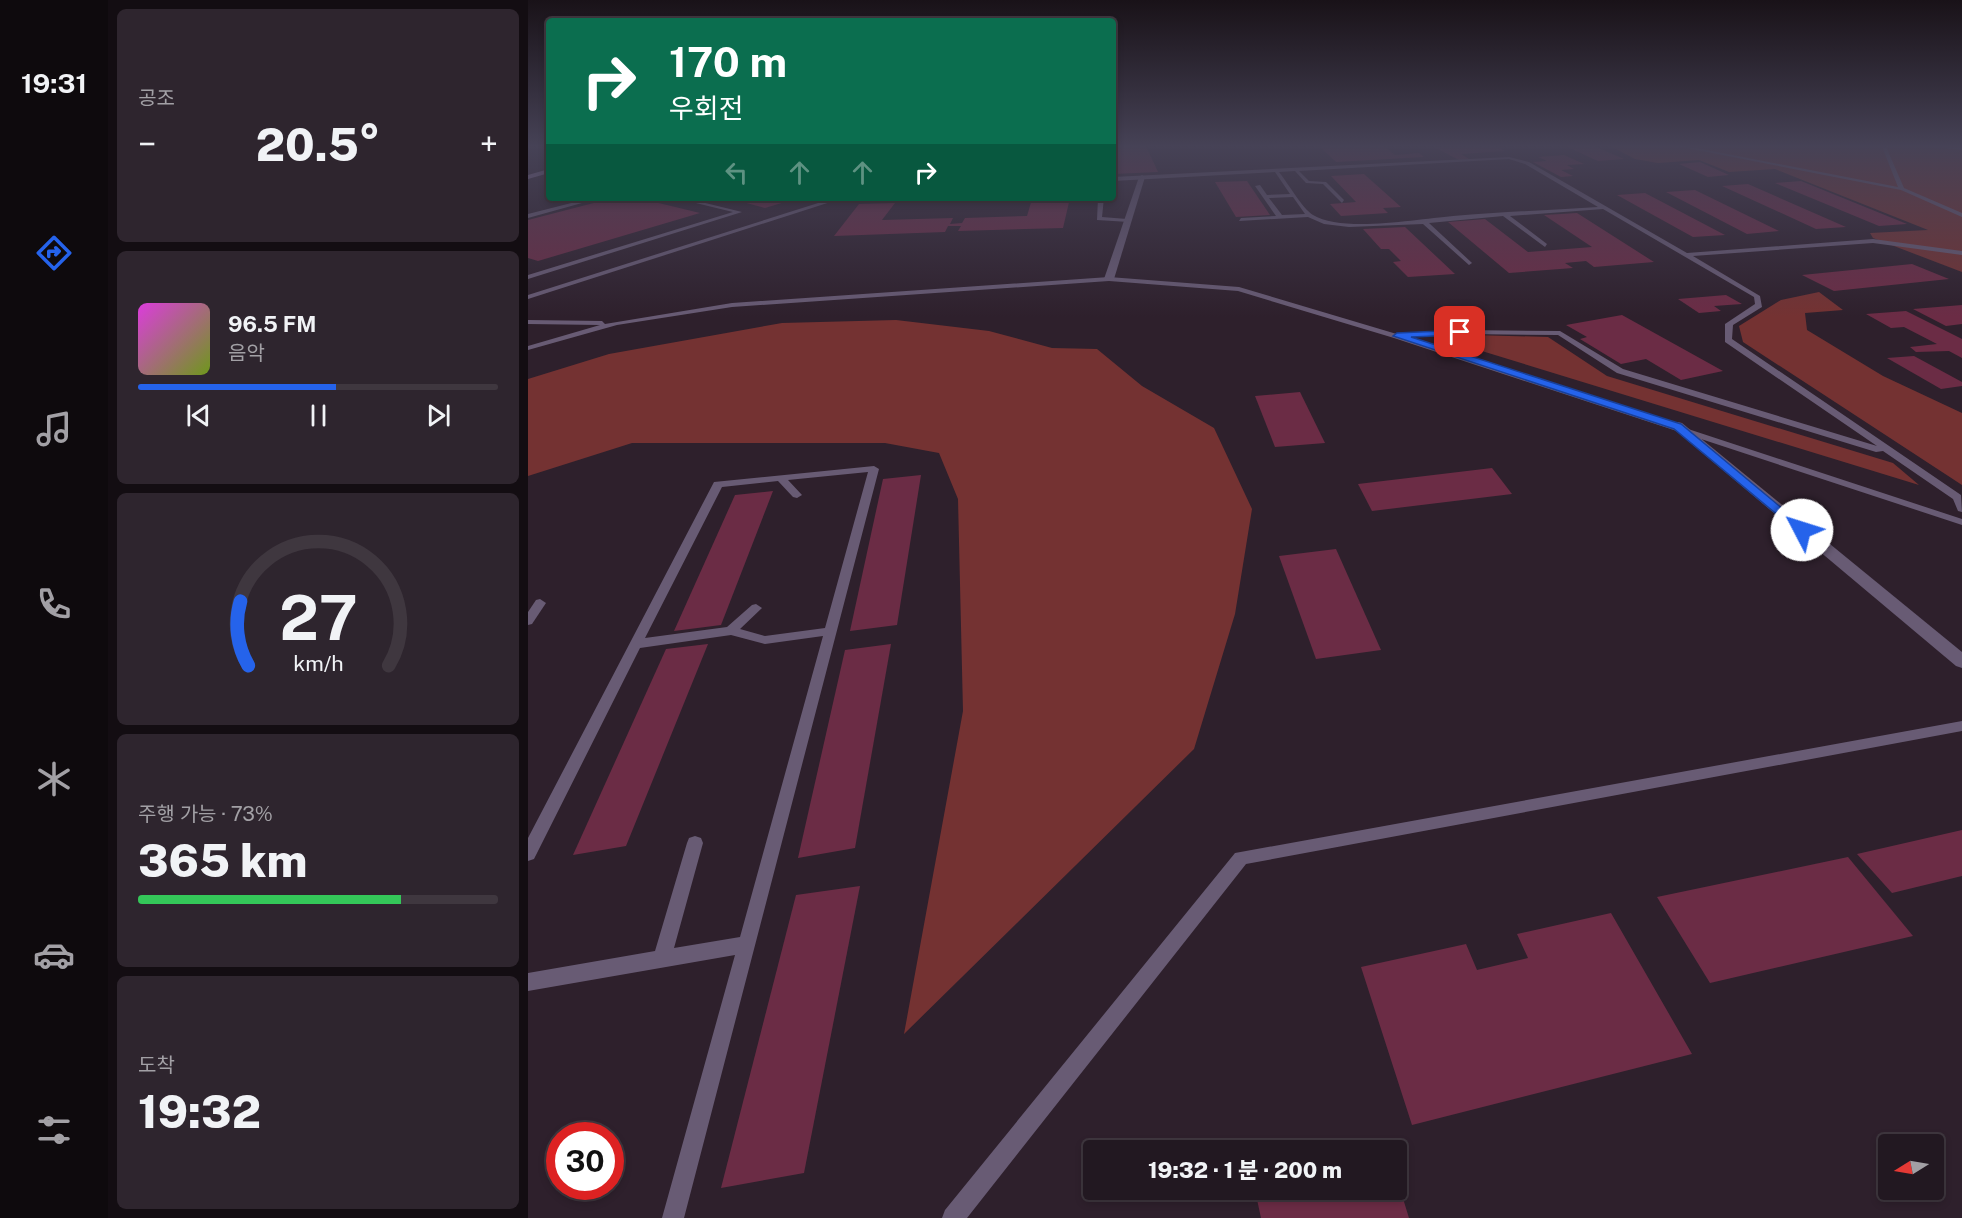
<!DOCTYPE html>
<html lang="ko">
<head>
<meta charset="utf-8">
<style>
	body { margin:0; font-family:"Public Sans","Noto Sans KR",sans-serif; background:#2e252e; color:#f1f3f6; height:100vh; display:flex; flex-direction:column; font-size:22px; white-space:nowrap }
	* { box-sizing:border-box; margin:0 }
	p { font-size:20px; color:#a2a0a5 }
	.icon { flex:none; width:33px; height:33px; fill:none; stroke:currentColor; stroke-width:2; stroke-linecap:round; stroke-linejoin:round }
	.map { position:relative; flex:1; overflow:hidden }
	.details { display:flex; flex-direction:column; gap:9px; padding:9px; background:#130d12; width:420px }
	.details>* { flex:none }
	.hud { position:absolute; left:18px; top:18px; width:570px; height:183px; border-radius:6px; box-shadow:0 3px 9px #0003,0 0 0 2px #3f373f; background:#0b6e4f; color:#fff; overflow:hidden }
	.needle { width:39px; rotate:259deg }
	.controls { position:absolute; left:1350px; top:1134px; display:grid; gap:12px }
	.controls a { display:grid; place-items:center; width:66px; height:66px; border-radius:6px; background:#221821; box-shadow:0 3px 9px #0003,0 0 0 2px #3f373f; font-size:30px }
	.speed { position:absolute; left:18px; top:1122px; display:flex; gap:12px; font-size:30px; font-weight:700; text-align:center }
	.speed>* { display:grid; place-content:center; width:78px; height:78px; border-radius:50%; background:#221821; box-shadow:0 3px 9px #0003,0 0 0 2px #3f373f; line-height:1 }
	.speed .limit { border:9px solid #d22; background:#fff; color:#111 }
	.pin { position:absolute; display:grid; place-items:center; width:51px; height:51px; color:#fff; margin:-26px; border-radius:12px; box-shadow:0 3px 9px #0006 }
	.me { position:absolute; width:66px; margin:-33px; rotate:310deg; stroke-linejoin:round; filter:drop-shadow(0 0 4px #0008) }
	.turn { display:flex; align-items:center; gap:21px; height:126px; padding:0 24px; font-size:27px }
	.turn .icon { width:78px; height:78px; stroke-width:2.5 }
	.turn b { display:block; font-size:42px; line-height:51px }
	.lanes { display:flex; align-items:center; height:57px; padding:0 24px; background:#0003; justify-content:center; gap:30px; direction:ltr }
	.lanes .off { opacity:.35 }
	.big { font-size:45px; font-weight:800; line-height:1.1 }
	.details .tile { flex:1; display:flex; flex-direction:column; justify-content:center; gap:9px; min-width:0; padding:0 21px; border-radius:9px; background:#2e252e }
	.details .dial { align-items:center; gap:0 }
	.dial svg { height:156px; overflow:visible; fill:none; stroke:#3f373f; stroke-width:7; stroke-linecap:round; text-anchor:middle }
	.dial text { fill:#f1f3f6; stroke:none }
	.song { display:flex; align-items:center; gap:18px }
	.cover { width:72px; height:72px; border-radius:9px; background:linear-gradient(135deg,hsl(300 70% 55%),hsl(80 70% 35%)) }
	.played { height:6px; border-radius:3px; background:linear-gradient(90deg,#2563eb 55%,#3f373f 55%) }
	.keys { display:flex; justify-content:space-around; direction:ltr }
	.heat { display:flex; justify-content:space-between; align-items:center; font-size:33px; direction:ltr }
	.charge { height:9px; border-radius:4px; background:linear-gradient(90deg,#34c759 73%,#3f373f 0) }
	.trip { position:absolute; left:555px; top:1140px; width:324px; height:60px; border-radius:6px; background:#221821; box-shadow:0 3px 9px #0003,0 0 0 2px #3f373f; font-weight:800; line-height:60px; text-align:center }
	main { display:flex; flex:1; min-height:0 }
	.tabs { display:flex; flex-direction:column; width:108px; justify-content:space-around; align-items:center; background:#0e0a0d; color:#a2a0a5 }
	.tabs .icon { width:42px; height:42px }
	.tabs .selected { color:#2563eb }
	.tabs b { font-size:27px; color:#f1f3f6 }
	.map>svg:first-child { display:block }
	.green { fill:#743232 }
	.building { fill:#6b2c45 }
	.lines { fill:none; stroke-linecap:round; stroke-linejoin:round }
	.service { fill:#685b74; fill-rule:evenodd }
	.minor { fill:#685b74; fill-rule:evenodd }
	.secondary { fill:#8e78a1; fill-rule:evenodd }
	.route { fill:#2563eb; stroke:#184099; stroke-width:1.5 }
</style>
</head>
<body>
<main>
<nav class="tabs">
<b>19:31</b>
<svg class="icon selected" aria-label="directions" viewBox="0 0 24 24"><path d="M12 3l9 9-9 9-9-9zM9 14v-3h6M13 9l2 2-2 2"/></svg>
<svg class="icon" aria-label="music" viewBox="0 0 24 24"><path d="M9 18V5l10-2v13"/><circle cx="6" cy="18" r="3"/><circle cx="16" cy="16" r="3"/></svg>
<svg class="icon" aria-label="phone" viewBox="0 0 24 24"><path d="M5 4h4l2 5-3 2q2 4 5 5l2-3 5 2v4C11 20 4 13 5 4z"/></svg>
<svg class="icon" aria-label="climate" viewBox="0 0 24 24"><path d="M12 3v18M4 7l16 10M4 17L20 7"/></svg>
<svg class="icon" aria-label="car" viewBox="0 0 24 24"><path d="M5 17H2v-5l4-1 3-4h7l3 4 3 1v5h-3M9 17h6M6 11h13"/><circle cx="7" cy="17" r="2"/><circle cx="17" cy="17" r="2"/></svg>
<svg class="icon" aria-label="filters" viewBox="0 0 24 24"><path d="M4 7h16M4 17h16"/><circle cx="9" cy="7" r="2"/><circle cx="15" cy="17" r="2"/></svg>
</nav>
<section class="details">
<div class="tile"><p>공조</p>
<div class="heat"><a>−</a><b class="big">20.5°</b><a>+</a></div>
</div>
<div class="tile">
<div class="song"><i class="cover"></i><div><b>96.5 FM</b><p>음악</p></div></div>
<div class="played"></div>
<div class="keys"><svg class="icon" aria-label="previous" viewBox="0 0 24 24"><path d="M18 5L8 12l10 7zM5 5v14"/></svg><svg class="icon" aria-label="pause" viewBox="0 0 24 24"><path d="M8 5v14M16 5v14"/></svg><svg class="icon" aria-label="next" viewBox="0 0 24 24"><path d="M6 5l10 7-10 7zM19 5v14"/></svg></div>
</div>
<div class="tile dial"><svg viewBox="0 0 100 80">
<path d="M14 69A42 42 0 1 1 86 69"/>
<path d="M14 69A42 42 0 0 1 10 36" stroke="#2563eb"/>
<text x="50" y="56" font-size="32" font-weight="700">27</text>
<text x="50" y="72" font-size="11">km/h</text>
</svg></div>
<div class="tile"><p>주행 가능 · 73%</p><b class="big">365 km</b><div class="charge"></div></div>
<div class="tile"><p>도착</p><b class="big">19:32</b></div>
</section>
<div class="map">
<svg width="1434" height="1218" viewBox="0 0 1434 1218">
	<rect width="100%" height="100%" fill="#2e202c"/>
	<g class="green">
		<path d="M1082,146H1434V272L1345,238L1342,233L1400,230L1247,169L1201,172L1171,160L1130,163L1107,159Z"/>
		<path d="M1291,292L1315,310L1277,313L1279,330L1355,376L1434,413V485L1215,342L1211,326L1253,300Z"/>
		<path d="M368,320L461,331L524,348L569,349L614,386L686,428L724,509L707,614L666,749L376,1034L435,711L430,499L411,453L357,443H104L0,476V379L81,354L254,323Z"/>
		<path d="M946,335L1020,337L1079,376L1365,463L1391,485L908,337Z"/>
	</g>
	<g class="building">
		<path d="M585,146H618L630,172L585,174Z"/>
		<path d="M791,146H856L867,155L891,153L896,157L808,162Z"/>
		<path d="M968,146L977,151L933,154L941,159L931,160L906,147Z"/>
		<path d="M1037,146H1066L1096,159L1070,161Z"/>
		<path d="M1036,155L1056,164L1039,165L1046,169L1033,170L1045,176L1033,177L1005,162L1019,161L1010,157Z"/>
		<path d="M1172,162L1201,175L1180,177L1151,164Z"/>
		<path d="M836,174L873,207L855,208L860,213L813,216L802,204L828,202L803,176Z"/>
		<path d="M719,181L742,215L708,217L687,182Z"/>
		<path d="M1273,181L1379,224L1351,226L1247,183Z"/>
		<path d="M1220,184L1318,227L1288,229L1194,186Z"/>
		<path d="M1167,190L1251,231L1219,234L1138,192Z"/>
		<path d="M1117,193L1197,235L1165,237L1089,195Z"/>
		<path d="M85,198H110L172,213L10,261L0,258V220Z"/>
		<path d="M200,198H267V199L237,208Z"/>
		<path d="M542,198L535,228L430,231L433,226H420L417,232L306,236L331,204L367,203L354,220L425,218L422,224L434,223L437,218L499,216L504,199Z"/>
		<path d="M1049,213L1126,262L1066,267L1058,261L1037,263L1045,268L981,273L920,222L957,219L1000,252L1064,247L1016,215Z"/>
		<path d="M877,227L927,274L880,277L865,262L873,261L861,249H853L835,229Z"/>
		<path d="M1384,264L1421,279L1306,291L1274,275Z"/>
		<path d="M1198,295L1214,304L1186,306L1193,311L1171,313L1150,299Z"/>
		<path d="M1434,305V324L1418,326L1385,309Z"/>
		<path d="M1378,311L1434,339V358L1421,351L1388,352L1382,347L1409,344L1376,327L1363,328L1338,314Z"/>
		<path d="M1094,315L1195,371L1153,380L1118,359L1093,364L1052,339L1059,337L1038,325Z"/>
		<path d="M1386,356L1434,382V386L1413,389L1359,358Z"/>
		<path d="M772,392L797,443L747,447L727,396Z"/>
		<path d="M964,468L984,494L844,511L830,484Z"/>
		<path d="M393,475L369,625L322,631L355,479Z"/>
		<path d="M245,491L193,625L146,631L207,495Z"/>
		<path d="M808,549L853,650L788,659L751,556Z"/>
		<path d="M180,644L98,846L45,855L138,649Z"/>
		<path d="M363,644L327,848L270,858L317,650Z"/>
		<path d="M1434,830V876L1364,893L1329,854Z"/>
		<path d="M1320,857L1385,936L1182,983L1129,897Z"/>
		<path d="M332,886L276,1173L193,1188L268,895Z"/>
		<path d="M1083,913L1164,1054L884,1125L833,967L938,944L949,970L1000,958L989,934Z"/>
		<path d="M869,1179L881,1218H733L727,1190H868Z"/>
	</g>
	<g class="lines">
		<g class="service">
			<path d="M1148,146H1158L1370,187L1355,149L1356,146H1360L1359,149L1376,188L1434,213V217L1373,190Z"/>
			<path d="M1407,146L1434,148V150L1409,147Z"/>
			<path d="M981,157L1001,162L1159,253L1345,239L1434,251V255L1345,243L1165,256L1232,296L1234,307L1205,325L1204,339L1433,495L1434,512L1430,511L1425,499L1355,451L1348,452L1089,373L1030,335L931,334L880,337L1434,519V525L866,338L710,291L581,281L204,307L89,325L0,350V346L72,325L0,324V320L74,321L77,324L204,303L581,277L711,287L872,335L876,333L931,330L1032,331L1095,369L1349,446L1197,342V324L1227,304L1226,297L1075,209L982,216L1019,244L1017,247L975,216L901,223L943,262L944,263L941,265L895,224L821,227L796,224L780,217L711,221L713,218L748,216L727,186L732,185L739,195L762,194L747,172L585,181V177ZM981,159L997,164L1070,207C1022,210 973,212 925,216C890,219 814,233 785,215C774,208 760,183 751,172L767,171L778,183L795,184L814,203L816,200L798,182L781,181L771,171ZM765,197L777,214L754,215L741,198Z"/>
			<path d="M63,198H72L0,218V214Z"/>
			<path d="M147,198H157L214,212L0,279V275L205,212Z"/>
			<path d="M306,198H315L0,299V295Z"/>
			<path d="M570,198H576L574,217L599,219L601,222L569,220Z"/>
			<path d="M346,466L351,469L156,1218H134L207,955L0,991V973L127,951L159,843L161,838L167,836L173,838L175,843L146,948L212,937L295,636L237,644L203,635L112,648L6,859L0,861V838L186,482ZM340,472L297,628L237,636L212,629L234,608L228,604L224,605L199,627L117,638L194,487L250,481L265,497L269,498L274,495L260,480Z"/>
			<path d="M12,599L18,603L4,624L0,625V612L8,600Z"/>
			<path d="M1434,721V731L718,864L439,1218H414L417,1210L707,853Z"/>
		</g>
		<g class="minor">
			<path d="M614,175L617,177L586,279L578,281L576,279L611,177Z"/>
			<path d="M1150,422L1154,423L1434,652V668L1428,666L1146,429L1144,426L1146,423Z"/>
		</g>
		<path class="secondary" d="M21,169V173L0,179V175Z"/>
	</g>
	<linearGradient id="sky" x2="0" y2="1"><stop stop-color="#191218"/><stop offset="0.46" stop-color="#464256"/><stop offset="1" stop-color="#464256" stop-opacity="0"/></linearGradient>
	<rect width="1434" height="317" fill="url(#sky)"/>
	<path class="route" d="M935,330L936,332L932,335L883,337L1153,424L1280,530L1274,533L1270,532L1146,429L865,336L869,333Z"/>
</svg>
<div class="controls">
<a><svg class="needle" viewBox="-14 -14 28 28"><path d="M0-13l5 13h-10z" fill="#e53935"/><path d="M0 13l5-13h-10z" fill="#a2a0a5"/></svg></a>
</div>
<div class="speed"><div class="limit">30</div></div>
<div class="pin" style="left:932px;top:332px;background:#d93025"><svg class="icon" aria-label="arrive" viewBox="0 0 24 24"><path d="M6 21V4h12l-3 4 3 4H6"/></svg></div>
<svg class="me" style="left:1274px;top:530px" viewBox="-20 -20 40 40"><circle r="19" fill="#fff"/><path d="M0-13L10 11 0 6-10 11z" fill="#2563eb"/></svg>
<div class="trip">19:32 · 1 분 · 200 m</div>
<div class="hud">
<div class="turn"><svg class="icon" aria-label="right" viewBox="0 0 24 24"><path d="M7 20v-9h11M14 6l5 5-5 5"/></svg><div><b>170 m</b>우회전</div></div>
<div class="lanes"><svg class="icon off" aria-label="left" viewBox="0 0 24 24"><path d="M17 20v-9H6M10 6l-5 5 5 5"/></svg><svg class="icon off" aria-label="ahead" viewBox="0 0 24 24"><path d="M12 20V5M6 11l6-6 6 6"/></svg><svg class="icon off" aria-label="ahead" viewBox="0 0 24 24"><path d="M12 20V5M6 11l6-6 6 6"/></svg><svg class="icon" aria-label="right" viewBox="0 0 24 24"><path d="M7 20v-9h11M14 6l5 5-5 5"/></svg></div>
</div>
</div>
</main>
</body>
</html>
